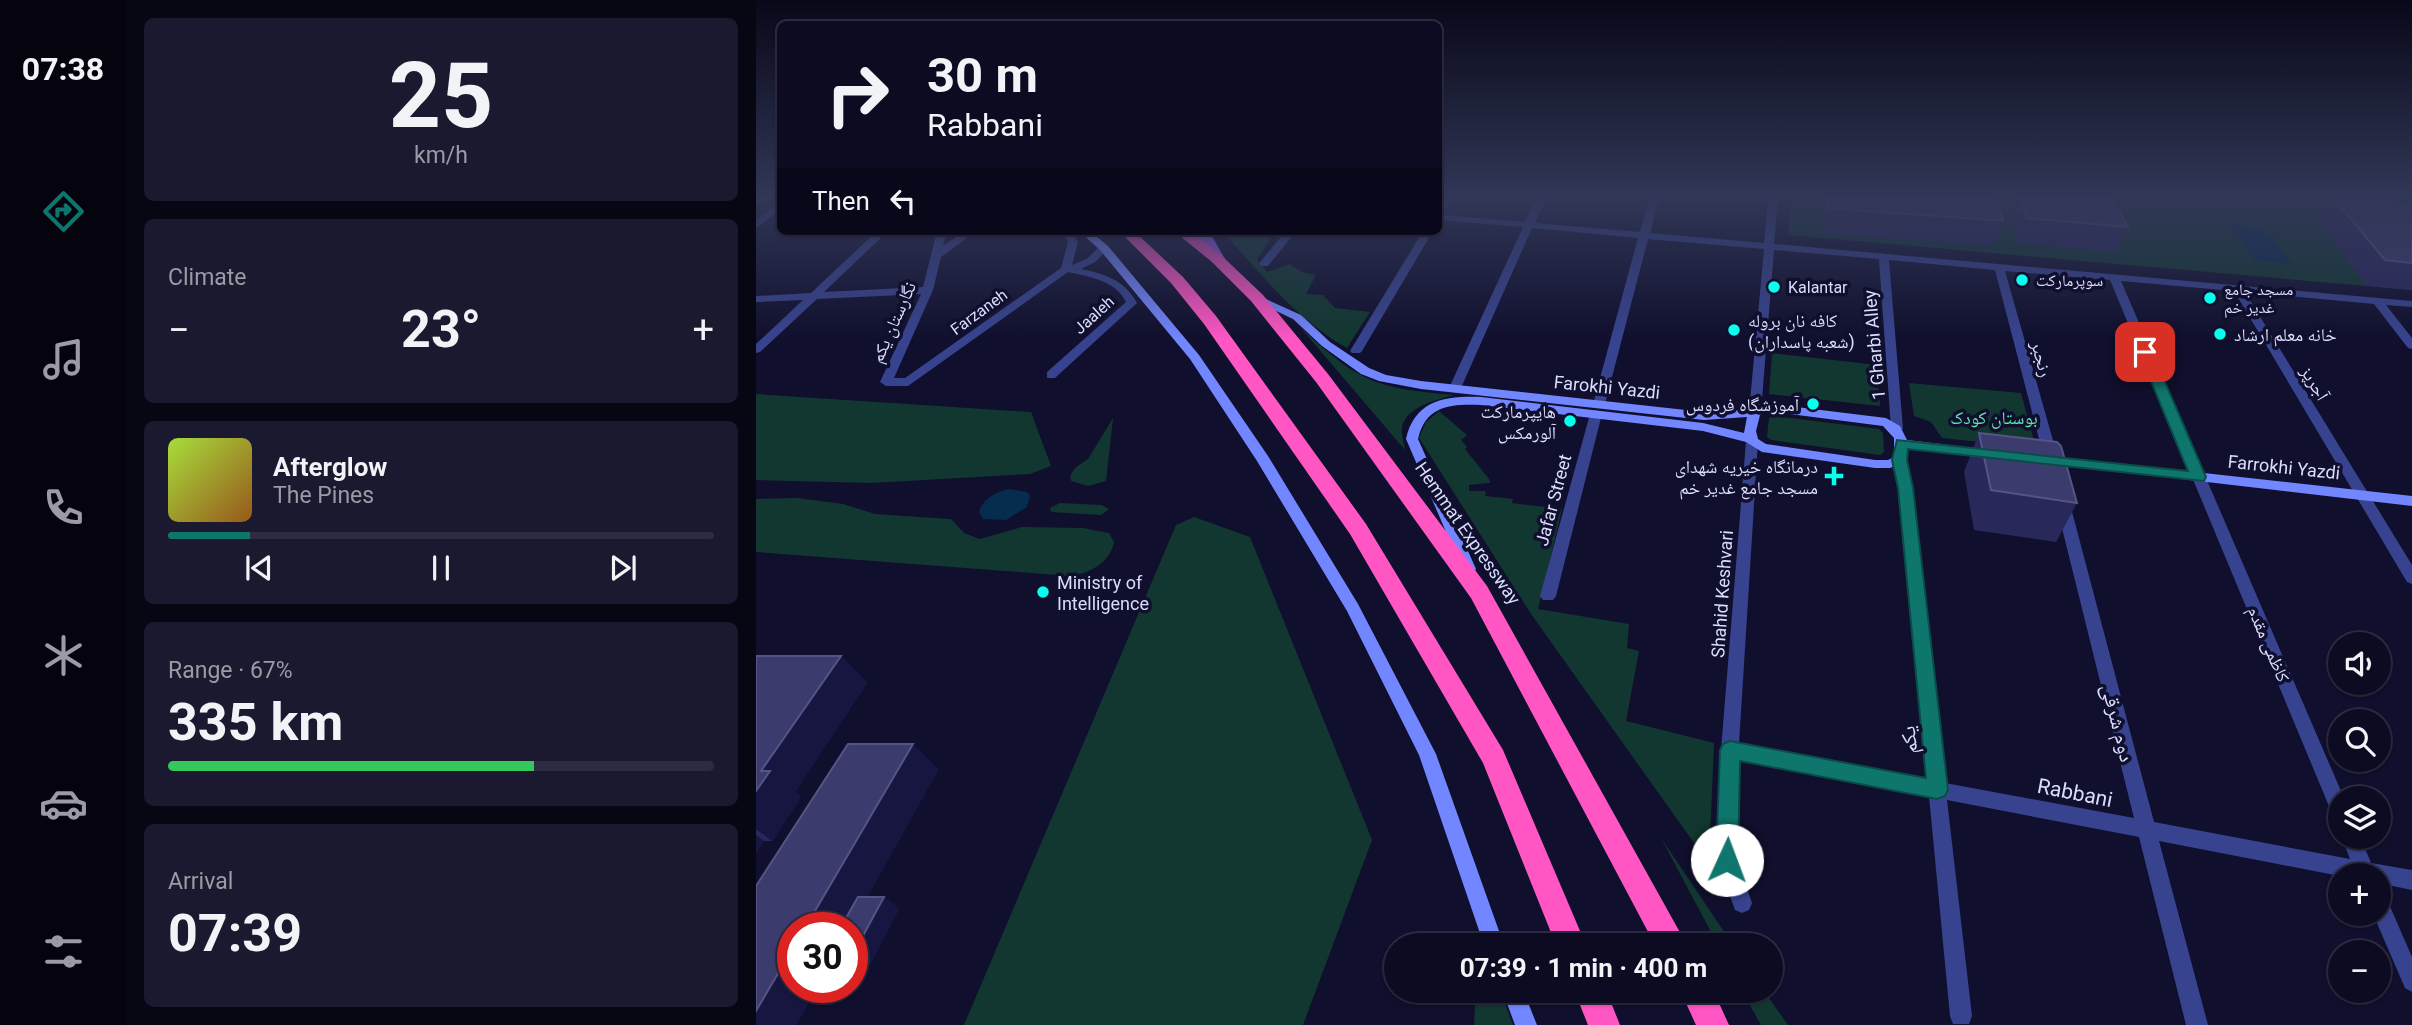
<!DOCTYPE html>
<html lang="en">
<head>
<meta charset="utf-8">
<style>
	body { margin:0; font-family:Roboto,"Noto Naskh Arabic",sans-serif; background:#1a192f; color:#f1f3f6; height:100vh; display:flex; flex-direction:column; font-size:26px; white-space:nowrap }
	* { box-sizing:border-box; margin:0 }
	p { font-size:23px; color:#9a9ba5 }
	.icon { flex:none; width:38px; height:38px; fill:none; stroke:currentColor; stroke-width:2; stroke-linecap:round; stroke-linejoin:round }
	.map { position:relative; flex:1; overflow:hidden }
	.panel { display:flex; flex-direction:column; gap:18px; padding:18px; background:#070613; width:630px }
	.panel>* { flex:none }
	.top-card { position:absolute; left:21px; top:21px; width:665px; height:214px; border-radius:10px; box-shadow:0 2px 5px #0004,0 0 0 2px #2c2b40; background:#0c0b22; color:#f1f3f6; overflow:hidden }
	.tools { position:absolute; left:1572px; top:632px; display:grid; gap:14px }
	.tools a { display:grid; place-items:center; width:63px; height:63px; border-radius:50%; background:#0c0b22; box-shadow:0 2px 5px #0004,0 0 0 2px #2c2b40; font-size:35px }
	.speed { position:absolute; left:21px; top:912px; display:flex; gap:14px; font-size:35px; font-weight:700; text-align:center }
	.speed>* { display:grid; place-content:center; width:91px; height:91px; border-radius:50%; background:#0c0b22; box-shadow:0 2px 5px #0004,0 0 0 2px #2c2b40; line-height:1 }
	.speed .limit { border:10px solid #d22; background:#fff; color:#111 }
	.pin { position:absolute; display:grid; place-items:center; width:60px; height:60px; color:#fff; margin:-30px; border-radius:14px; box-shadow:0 4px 10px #0006 }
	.me { position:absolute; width:77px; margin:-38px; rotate:2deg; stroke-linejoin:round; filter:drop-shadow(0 0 5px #0008) }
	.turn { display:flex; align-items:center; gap:24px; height:147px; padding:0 35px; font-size:32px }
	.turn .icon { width:91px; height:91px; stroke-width:2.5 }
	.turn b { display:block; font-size:49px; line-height:60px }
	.then { display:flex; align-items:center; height:66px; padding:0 35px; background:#0003; gap:14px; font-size:26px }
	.big { font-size:52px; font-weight:700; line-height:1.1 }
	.panel .tile { flex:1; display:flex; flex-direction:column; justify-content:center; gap:10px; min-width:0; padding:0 24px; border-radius:10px; background:#1a192f }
	.panel .dial { align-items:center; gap:0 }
	.dial b { font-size:91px; line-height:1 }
	.song { display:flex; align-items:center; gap:21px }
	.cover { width:84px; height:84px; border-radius:10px; background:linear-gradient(135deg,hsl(80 70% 55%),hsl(30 70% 35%)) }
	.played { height:7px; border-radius:4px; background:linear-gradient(90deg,#0f766e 15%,#2c2b40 15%) }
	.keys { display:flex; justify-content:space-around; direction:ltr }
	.heat { display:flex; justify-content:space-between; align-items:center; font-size:38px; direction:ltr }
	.charge { height:10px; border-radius:5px; background:linear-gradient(90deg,#34c759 67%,#2c2b40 0) }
	.trip { position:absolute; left:628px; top:933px; width:399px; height:70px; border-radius:35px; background:#0c0b22; box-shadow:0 2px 5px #0004,0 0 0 2px #2c2b40; font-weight:700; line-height:70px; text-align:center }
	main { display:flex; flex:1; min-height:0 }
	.tabs { display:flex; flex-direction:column; width:126px; justify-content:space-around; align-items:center; background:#05040e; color:#9a9ba5 }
	.tabs .icon { width:49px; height:49px }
	.tabs .active { color:#0f766e }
	.tabs b { font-size:32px; color:#f1f3f6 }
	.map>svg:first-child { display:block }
	.green { fill:#123730 }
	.water { fill:#072d4e }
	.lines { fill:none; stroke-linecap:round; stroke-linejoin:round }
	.street { fill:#37438f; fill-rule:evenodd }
	.secondary { fill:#7287ff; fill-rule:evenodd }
	.primary { fill:#aa62ff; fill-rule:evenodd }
	.highway { fill:#ff56c4; fill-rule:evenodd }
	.wall { fill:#29285b }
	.shaded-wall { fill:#171641 }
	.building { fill:#3c3b6d; stroke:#555484; stroke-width:2 }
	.route { fill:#0f766e; stroke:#0a4d48; stroke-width:2 }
	.poi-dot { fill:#07ffee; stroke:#100f2d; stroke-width:2.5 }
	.labels { text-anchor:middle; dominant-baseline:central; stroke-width:7; stroke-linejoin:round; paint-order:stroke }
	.far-poi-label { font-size:16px; fill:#dbddff; stroke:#100f2d; text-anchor:start }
	.far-street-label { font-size:16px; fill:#dbddff; stroke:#100f2d }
	.poi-label { font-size:18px; fill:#dbddff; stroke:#100f2d; text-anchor:start }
	.street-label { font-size:18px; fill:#dbddff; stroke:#100f2d }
	.park-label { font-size:18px; fill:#5ee9ae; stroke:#100f2d }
	.near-street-label { font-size:21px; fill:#dbddff; stroke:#100f2d }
</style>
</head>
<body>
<main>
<nav class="tabs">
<b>07:38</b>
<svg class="icon active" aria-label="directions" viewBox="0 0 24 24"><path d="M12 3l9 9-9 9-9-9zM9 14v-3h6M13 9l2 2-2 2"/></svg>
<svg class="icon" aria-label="music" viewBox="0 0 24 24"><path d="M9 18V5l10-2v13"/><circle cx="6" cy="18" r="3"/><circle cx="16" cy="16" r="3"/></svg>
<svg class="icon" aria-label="phone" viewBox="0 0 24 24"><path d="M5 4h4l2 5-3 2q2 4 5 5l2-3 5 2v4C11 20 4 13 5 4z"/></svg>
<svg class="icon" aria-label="climate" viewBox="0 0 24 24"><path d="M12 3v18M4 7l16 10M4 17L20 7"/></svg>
<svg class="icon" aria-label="car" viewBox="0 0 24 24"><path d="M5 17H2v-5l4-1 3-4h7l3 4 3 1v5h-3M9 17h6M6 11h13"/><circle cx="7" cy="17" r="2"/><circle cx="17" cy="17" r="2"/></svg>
<svg class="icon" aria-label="filters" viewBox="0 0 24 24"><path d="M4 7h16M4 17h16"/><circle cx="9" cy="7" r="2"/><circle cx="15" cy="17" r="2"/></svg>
</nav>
<section class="panel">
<div class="tile dial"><b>25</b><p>km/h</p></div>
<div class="tile"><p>Climate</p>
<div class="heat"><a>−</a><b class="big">23°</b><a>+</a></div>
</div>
<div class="tile">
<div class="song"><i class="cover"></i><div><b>Afterglow</b><p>The Pines</p></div></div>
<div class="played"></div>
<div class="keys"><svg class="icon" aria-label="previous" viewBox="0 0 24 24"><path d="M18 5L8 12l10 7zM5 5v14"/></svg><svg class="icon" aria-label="pause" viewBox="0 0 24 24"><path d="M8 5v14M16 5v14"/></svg><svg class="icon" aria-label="next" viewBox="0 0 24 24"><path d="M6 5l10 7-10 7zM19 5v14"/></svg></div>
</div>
<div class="tile"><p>Range · 67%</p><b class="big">335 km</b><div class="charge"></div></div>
<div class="tile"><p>Arrival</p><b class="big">07:39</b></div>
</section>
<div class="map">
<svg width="1656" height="1025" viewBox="0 0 1656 1025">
	<rect width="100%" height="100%" fill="#100f2d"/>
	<g class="green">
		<path d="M1033,198H1656V290L1033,235Z"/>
		<path d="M466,231H498L517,235L501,259L511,272L534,264L546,272L560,275L550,294L567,295L579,308L614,312L591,348C542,321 503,272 466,231Z"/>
		<path d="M544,327C603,382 618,388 698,395C681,400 651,406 646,427C645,434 648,443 649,450Z"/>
		<path d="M1016,353L1121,365L1124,406L1013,394Z"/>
		<path d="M1153,383L1265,393L1280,448L1186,438L1175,422L1158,416Z"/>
		<path d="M0,394L275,412L295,466L274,474L115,483L0,480Z"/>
		<path d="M683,411L711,435L705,440L711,447L709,449L733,479L734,483L713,485V491H730L729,496L757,499L756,503L806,509L782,609L873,624L871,648L883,651L870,721L958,743L953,864L775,614L663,438L670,422Z"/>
		<path d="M1017,416L1123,429L1127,433L1128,452L1124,455L1015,440L1011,437L1013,418Z"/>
		<path d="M357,418L350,481L332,486L315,481L314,476L319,468L332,459Z"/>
		<path d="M41,498L87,504L119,514L195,519L208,533L224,539L266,527L327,528L353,533L358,542C354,563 334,573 314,576L0,552V499Z"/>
		<path d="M304,503L345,505L353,509L345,515L295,512L294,508Z"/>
		<path d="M438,517L494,537L616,840L547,1025H208L420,525Z"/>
		<path d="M905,838L977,945H962Z"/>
		<path d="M720,991H744L757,1025H718Z"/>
		<path d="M986,991H1008L1032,1025H1005Z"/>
	</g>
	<g class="water">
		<path d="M1474,224L1508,227L1536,264L1498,260Z"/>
		<path d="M252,489L271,492L274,496L271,507L250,520L227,519L223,511C228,498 239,493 252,489Z"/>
	</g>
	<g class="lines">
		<g class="street">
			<path d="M688,198H698L686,215L769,222L780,198H790L779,223L884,232L893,198H903L894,233L1008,243L1012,198H1022L1018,244L1656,301V307L1630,305L1656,338V349L1652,348L1618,304L1489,292L1656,565V584L1651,582L1478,291L1365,281L1588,798H1584V820L1577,817L1575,811L1354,280L1249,271L1302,458L1295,462L1288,458L1239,270L1133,260L1147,429L1141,433L1135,429L1123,259L1018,250L1005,412L999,416L993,412L1008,249L892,239L849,404L843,408L837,404L882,238L776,228L705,388L699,392L693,388L767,227L682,220V206Z"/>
			<path d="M24,203V210L0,228V220Z"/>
			<path d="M121,231H132L68,292L167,287L181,231H191L187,246L209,231H220L185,257L177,290L138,378H149L305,268L312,242L306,231H316L322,242L316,265L332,258L344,246H352L353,248L339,262L325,269C349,274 369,280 381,303L299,378H291V372L370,302C359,280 334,277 312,272L152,386H130L124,382L165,294L61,299L4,352L0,353V344L47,300L0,302V296L55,293Z"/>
			<path d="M530,231H540L512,266H504V262Z"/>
			<path d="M667,231H677L606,351L604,353H596L594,351Z"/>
			<path d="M840,410L846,414L800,596L797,600H787L784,596L834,414Z"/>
			<path d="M996,437L1002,441L983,744L1171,779L1142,487L1136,460L1143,456L1150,460L1156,487L1189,783L1378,818L1300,504L1307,499L1314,504L1398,822L1594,859L1585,836H1604L1615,863L1656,870V890L1622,883V875L1584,876L1403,841L1452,1025H1430L1383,837L1191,800L1216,1016L1213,1024H1197L1194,1016L1173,796L983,759L981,860L996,903L993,910L986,913L979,910L961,860L965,750L990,441Z"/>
			<path d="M1622,892L1629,895L1656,957V992L1649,988L1617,914H1622Z"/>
		</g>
		<g class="secondary">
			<path d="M0,198H15L0,202Z"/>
			<path d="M323,231H334L352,246L443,355L512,456L602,604L680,754L748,945H728L663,755L591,611L501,461L434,359L344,250Z"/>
			<path d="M501,295L545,315L574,342L613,368L630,375L665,381L948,412L995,409L1008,403L1130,418L1144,426L1151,440L1235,450L1242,454L1235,458L1152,449L1149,462L1134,468H1119L1006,452L990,442L947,431L725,405C695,404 670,405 662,439L720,569L718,573H708L706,569L650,439C659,400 689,396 725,397L947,423L988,433L991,417L948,420L665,389L623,381L605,374L566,346L537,319L497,300L496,298ZM1010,411L1127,426L1138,438V457L1132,460H1119L1010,444L1002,439L1000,431L1004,415Z"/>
			<path d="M1293,456L1656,496V506L1288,463L1286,460L1288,457Z"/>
			<path d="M746,990H767L781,1025H759Z"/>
		</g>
		<path class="primary" d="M439,231H453L469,259L466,262H456Z"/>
		<g class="highway">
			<path d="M363,231H378L427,277L460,316L610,524L747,750L830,945H800L727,763L594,534L448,324L415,283Z"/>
			<path d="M418,231H434L466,256L507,295L572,374L731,586L931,945H899L715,598L560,382L495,301L456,262Z"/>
			<path d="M818,990H850L864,1025H832Z"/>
			<path d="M924,990H957L973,1025H940Z"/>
		</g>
	</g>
	<g class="wall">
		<path d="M1064,198H1240L1247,221L1238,246L1067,233Z"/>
		<path d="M1246,198H1356L1372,227L1360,252L1262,243Z"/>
		<path d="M1578,199L1656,205V290L1611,286L1563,223Z"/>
		<path d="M1223,433L1321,503L1300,542L1218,530L1208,472Z"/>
		<path d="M0,656H85L111,683L39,792L45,797L16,841H8L0,853Z"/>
		<path d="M92,744H157L182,770L111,897H128L143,909L109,974H96V928H37V987H61L40,1025H0V886Z"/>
	</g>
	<g class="shaded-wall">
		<path d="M85,656L111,683L39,792L45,797L16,841L0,829V791L5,771Z"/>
		<path d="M157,744L182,770L94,928H49Z"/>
		<path d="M0,835L8,841L0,853Z"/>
		<path d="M128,897L143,909L109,974L96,966V956Z"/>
		<path d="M37,948V987H61L40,1025H0V1011Z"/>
	</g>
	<g class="building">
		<path d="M1071,198H1240L1247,221L1072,208Z"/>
		<path d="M1263,198H1356L1372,227L1271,218Z"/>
		<path d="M1578,199L1656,205V263L1629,260Z"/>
		<path d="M1223,433L1301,442L1305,446L1321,503L1235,490Z"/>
		<path d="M0,656H85L5,771H14L0,791Z"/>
		<path d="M92,744H157L49,928H37V948L0,1011V886Z"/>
		<path d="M102,897H128L96,956V928H73L78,918H90Z"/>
	</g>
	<linearGradient id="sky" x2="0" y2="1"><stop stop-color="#090819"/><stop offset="0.58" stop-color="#313757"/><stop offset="1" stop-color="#313757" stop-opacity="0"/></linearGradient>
	<rect width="1656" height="341" fill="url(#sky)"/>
	<path class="route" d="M1389,348L1396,352L1450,477L1448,481L1152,449L1151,460L1157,488L1192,790L1189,796L1181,799L984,761L982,860L978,867L971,870L963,867L960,860L964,750L967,744L974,741L1170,778L1142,488L1136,460L1141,440L1432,471L1383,352Z"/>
	<g class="poi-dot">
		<circle cx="1266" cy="280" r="7"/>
		<circle cx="1018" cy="287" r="7"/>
		<circle cx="1454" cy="298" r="7"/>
		<circle cx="978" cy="330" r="7"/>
		<circle cx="1464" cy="334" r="7"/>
		<circle cx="1057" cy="404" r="7"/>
		<circle cx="814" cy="421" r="7"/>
		<path d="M1074.5 465.5h7v7h7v7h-7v7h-7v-7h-7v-7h7z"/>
		<circle cx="287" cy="592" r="7"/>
	</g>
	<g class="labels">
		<g class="far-poi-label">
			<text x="1280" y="280">سوپرمارکت</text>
			<text x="1032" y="287">Kalantar</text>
			<text x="1468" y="289">مسجد جامع<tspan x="1468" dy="18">غدیر خم</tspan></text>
		</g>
		<g class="far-street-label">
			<text transform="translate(223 312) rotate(-36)">Farzaneh</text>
			<text transform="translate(338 315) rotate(-42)">Jaaleh</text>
		</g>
		<g class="poi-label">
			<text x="992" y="320">کافه نان بروله<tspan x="992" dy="21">(شعبه پاسداران)</tspan></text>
			<text x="1478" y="334">خانه معلم ارشاد</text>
			<text x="1043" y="404" text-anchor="end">آموزشگاه فردوس</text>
			<text x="800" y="411" text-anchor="end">هایپرمارکت<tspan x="800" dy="21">آلورمکس</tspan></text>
			<text x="1062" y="466" text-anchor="end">درمانگاه خیریه شهدای<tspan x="1062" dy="21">مسجد جامع غدیر خم</tspan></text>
			<text x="301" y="582">Ministry of<tspan x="301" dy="21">Intelligence</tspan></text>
		</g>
		<g class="street-label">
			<text transform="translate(137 322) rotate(-66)">نگارستان یکم</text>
			<text transform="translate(1118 345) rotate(-95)">1 Gharbi Alley</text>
			<text transform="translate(1286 359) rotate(75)">رنجبر</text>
			<text transform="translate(1559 383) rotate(59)">آجرپز</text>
			<text transform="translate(851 387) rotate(6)">Farokhi Yazdi</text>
			<text transform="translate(1528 467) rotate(6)">Farrokhi Yazdi</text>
			<text transform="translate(797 500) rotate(-75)">Jafar Street</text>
			<text transform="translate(712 533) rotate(55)">Hemmat Expressway</text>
			<text transform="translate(966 594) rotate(-86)">Shahid Keshvari</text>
			<text transform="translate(1513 644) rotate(67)">کاظمی مقدم</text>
		</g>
		<g class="park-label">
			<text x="1238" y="417">بوستان کودک</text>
		</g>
		<g class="near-street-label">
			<text transform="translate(1362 723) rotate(76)">دوم شرقی</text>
			<text transform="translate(1153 740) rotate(-96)">یکم</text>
			<text transform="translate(1319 793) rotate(11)">Rabbani</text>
		</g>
	</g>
</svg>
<div class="tools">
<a><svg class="icon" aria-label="sound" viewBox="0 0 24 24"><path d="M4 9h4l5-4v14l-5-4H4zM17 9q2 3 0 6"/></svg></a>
<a><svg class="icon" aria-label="search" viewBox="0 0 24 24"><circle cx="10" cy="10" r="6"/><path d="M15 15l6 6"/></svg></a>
<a><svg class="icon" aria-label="layers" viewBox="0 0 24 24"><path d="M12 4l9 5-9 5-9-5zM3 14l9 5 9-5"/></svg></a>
<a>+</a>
<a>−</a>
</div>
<div class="speed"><div class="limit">30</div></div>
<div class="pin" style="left:1389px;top:352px;background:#d93025"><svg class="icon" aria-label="arrive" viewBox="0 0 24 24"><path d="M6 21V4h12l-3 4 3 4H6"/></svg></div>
<svg class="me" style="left:971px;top:860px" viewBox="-20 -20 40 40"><circle r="19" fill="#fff"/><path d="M0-13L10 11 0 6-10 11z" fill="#0f766e"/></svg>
<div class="trip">07:39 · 1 min · 400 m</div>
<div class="top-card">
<div class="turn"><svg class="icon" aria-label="right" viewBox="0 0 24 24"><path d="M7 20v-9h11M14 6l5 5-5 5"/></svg><div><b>30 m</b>Rabbani</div></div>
<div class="then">Then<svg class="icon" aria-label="left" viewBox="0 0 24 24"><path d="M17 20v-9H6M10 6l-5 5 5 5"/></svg></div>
</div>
</div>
</main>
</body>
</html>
